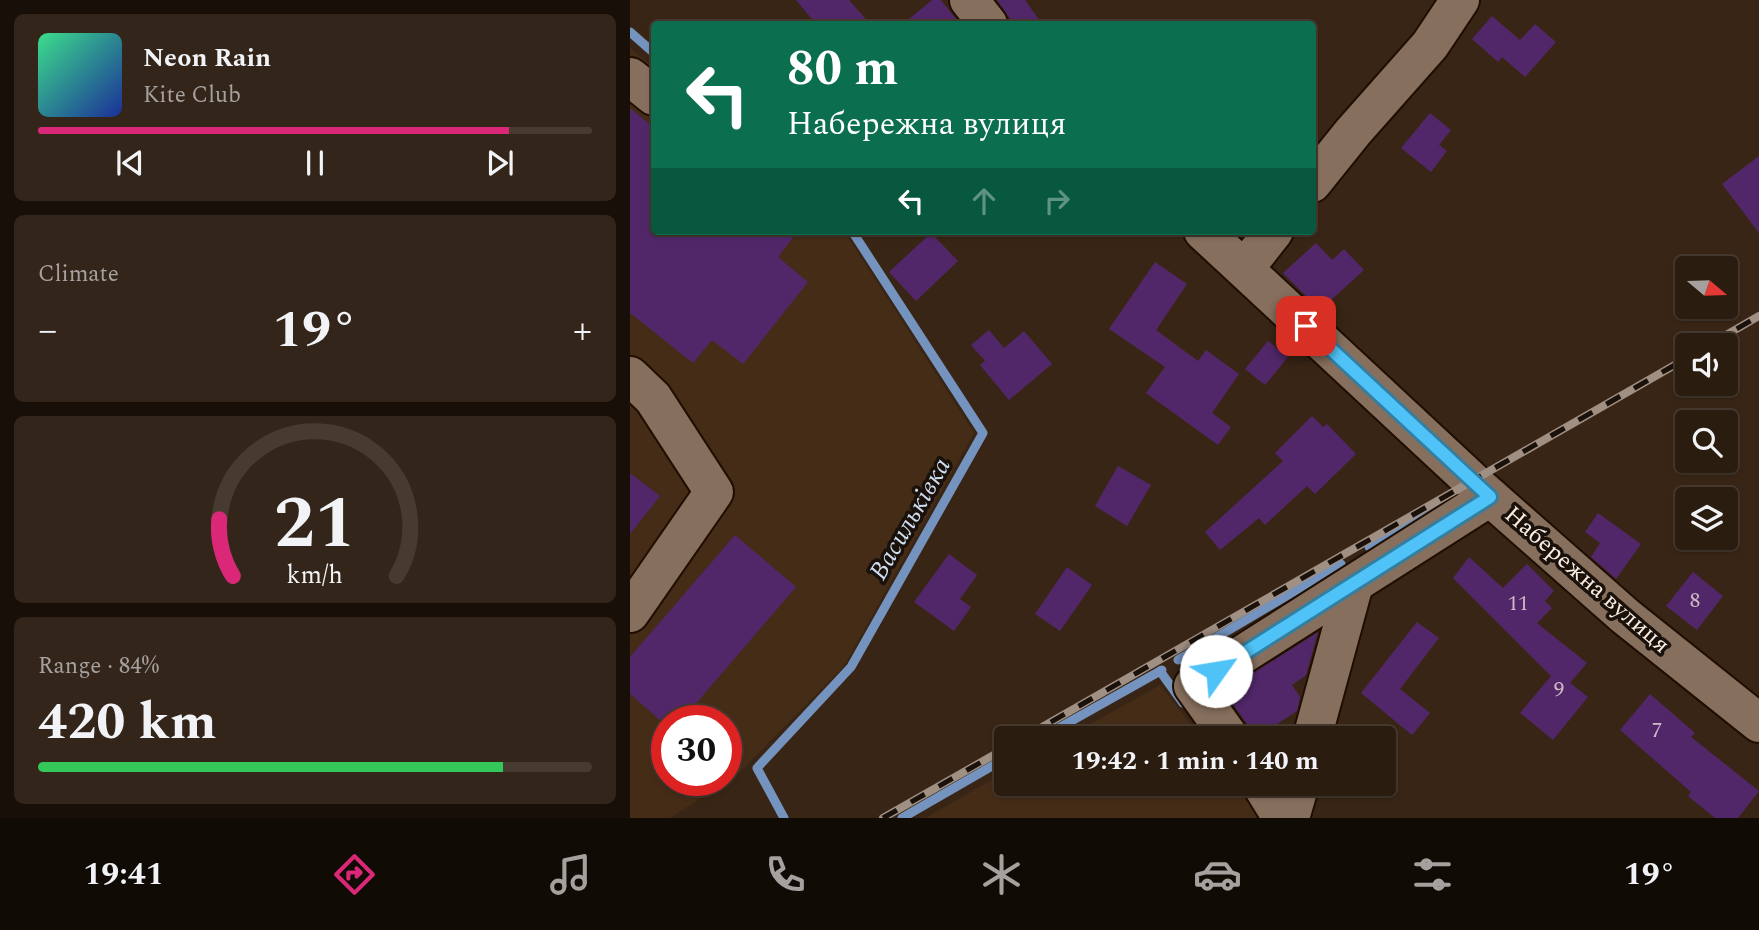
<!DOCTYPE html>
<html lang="en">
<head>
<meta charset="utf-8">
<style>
	body { margin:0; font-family:Spectral,serif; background:#332519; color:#f1f3f6; height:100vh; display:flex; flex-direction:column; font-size:26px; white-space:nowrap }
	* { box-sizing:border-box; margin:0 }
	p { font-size:23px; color:#a6a19f }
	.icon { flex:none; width:38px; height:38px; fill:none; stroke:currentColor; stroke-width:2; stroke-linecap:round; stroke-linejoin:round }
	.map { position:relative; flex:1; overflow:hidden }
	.drawer { display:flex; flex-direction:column; gap:14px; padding:14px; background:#180f09; width:630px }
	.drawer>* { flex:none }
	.banner { position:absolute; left:21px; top:21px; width:665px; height:214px; border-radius:7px; box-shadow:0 2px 5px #0004,0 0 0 2px #473a30; background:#0b6e4f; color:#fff; overflow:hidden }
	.needle { width:46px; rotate:109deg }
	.buttons { position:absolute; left:1045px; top:256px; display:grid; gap:14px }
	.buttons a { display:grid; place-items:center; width:63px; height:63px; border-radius:7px; background:#2b1c10; box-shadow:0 2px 5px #0004,0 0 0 2px #473a30; font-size:35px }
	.speed { position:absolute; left:21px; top:705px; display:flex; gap:14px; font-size:35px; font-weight:700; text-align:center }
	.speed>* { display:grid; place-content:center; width:91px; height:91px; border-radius:50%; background:#2b1c10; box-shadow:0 2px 5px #0004,0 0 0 2px #473a30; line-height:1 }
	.speed .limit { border:10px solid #d22; background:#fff; color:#111 }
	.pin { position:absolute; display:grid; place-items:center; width:60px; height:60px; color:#fff; margin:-30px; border-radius:14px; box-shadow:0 4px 10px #0006 }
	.me { position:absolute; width:77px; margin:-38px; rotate:58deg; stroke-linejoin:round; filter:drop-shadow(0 0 5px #0008) }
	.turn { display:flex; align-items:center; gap:24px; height:147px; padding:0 21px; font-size:32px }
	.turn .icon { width:91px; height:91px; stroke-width:2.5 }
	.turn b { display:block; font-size:49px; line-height:60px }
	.lanes { display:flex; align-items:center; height:66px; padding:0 21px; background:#0003; justify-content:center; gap:35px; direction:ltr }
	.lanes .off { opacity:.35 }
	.big { font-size:52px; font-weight:700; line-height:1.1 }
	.drawer .widget { flex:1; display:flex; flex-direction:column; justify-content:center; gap:10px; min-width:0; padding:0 24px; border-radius:10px; background:#332519 }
	.drawer .dial { align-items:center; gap:0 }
	.dial svg { height:182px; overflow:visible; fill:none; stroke:#473a30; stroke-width:7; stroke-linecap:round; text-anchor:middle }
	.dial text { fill:#f1f3f6; stroke:none }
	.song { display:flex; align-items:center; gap:21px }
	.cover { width:84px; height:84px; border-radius:10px; background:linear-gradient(135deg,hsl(150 70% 55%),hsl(230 70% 35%)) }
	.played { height:7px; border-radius:4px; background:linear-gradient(90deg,#db2777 85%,#473a30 85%) }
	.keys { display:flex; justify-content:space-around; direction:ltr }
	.heat { display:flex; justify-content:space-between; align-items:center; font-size:38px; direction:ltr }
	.charge { height:10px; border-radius:5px; background:linear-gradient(90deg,#34c759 84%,#473a30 0) }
	.trip { position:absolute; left:364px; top:726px; width:402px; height:70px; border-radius:7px; background:#2b1c10; box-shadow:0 2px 5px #0004,0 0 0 2px #473a30; font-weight:700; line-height:70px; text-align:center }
	.dock { display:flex; height:112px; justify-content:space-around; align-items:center; background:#110b06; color:#a6a19f }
	.dock .icon { width:49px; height:49px }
	.dock .active { color:#db2777 }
	.dock b { font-size:32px; color:#f1f3f6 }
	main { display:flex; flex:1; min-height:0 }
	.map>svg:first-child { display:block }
	.built { fill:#452c17; fill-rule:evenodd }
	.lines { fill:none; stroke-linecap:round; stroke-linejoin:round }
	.stream { stroke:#7494bf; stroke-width:9 }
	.building { fill:#52276a }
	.minor-casing { stroke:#1f0e01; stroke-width:42 }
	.minor { stroke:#876f5d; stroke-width:38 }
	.rail-casing { stroke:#a08f83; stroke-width:8 }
	.rail { stroke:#19110a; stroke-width:5; stroke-dasharray:16; stroke-linecap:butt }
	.route-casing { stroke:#337fa1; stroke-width:18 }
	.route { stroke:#4fc3f7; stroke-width:12 }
	.labels { text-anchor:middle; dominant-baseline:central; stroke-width:7; stroke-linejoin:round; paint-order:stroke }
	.number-label { font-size:21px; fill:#d0bbc4 }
	.street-label { font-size:24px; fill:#faece2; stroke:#19110a }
	.water-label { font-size:26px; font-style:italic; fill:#ceddef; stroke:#19110a }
</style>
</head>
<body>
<main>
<section class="drawer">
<div class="widget">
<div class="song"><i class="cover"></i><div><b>Neon Rain</b><p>Kite Club</p></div></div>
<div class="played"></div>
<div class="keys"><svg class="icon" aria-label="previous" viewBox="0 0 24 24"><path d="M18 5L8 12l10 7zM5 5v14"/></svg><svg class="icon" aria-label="pause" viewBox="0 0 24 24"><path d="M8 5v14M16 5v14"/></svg><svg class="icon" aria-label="next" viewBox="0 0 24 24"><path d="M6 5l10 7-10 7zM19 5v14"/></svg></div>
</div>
<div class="widget"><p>Climate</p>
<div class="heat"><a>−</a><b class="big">19°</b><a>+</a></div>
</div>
<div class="widget dial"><svg viewBox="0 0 100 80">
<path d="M14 69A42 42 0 1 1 86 69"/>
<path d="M14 69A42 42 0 0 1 8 44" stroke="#db2777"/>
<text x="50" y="56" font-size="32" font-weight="700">21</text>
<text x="50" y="72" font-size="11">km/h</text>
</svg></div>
<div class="widget"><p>Range · 84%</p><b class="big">420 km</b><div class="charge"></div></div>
</section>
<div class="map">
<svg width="1129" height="818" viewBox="0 0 1129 818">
	<rect width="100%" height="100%" fill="#392515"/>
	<g class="built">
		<path d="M0,48L24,67V231H214L344,433L214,666L107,775L40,818H0ZM37,721H96V780H37Z"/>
		<path d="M530,685L571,738H436Z"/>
		<path d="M376,772V784H606L632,818H295Z"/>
	</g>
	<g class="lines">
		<g class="stream">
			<path d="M0,32L24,53"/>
			<path d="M739,547L816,503"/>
			<path d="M548,660L711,564"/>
			<path d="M530,671L553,703"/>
			<path d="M411,738L532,670"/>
			<path d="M154,818L127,768L221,667L353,433L222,231"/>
			<path d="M272,818L376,758"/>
		</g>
	</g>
	<g class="building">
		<path d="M166,0H219L240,24H186Z"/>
		<path d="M302,0H311L330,24H273Z"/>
		<path d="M367,0H395L412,24H384Z"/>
		<path d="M862,16L890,40L905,24L926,42L895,77L872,57L868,62L842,39Z"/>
		<path d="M0,108L24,128V231H168L148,257L178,282L113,364L82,340L63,363L0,313Z"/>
		<path d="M800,113L821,130L809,145L817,151L801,172L771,148Z"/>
		<path d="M1129,156V233L1092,184Z"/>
		<path d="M301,233L328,261L286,301L259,272Z"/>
		<path d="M686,243L702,260L714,249L734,270L690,310L653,273Z"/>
		<path d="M525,262L557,284L526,330L568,361L576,350L609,374L582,413L601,427L588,445L516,393L535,367L479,329Z"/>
		<path d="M359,330L374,348L394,331L422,364L379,400L350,365L355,361L341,345Z"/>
		<path d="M638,341L658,357L635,385L615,369Z"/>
		<path d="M682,416L693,427L697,424L726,454L685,494L677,486L635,525L629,518L590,550L575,532L653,461L645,453Z"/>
		<path d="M488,466L521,485L497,526L465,506Z"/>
		<path d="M0,473L30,496L0,534Z"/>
		<path d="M968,513L1011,544L986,579L961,557L970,543L955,532Z"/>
		<path d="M105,535L166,587L51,721H31L0,694V657Z"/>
		<path d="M319,554L347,575L330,599L341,607L324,631L284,602Z"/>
		<path d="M839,557L873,588L897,564L924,591L915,601L922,608L907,623L957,663L940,683L958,697L923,740L890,713L921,676L823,578Z"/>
		<path d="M437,567L462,585L430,631L405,614Z"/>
		<path d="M1063,572L1093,596L1067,630L1036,606Z"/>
		<path d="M787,622L809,638L770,689L800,713L782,735L731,693Z"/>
		<path d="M688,632L676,675L662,685L670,697L667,711L644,726L653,738H624L618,725L594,692Z"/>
		<path d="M1020,694L1065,733L1061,737L1129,791L1108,818H1085L1058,796L1061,792L990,730Z"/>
	</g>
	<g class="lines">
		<g class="minor-casing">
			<g id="minor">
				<path d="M339,0L358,24"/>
				<path d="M0,77L24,96"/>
				<path d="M682,183L723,132L800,45L830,0"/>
				<path d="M573,231L843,482L995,616L1129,723"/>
				<path d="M615,268L644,231"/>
				<path d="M0,376L23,398L84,492L0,613"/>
				<path d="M600,738L563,686L860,497"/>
				<path d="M682,738L724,584"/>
				<path d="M631,784L652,818"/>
				<path d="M660,818L670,784"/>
			</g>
		</g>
		<use href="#minor" class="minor"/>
		<g class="rail-casing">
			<g id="rail">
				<path d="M1079,345L1129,316"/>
				<path d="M393,738L1057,358"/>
				<path d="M253,818L376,748"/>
			</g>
		</g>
		<use href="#rail" class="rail"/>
	</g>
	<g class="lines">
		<g class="route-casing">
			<path id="route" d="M586,671L860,497L676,326"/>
		</g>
		<use href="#route" class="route"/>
	</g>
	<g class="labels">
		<g class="number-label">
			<text x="1065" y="601">8</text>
			<text x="888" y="604">11</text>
			<text x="929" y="690">9</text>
			<text x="1027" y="731">7</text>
		</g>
		<g class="street-label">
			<text transform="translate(957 580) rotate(41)">Набережна вулиця</text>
		</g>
		<g class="water-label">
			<text transform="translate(280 519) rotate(-60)">Васильківка</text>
		</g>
	</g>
</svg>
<div class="buttons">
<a><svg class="needle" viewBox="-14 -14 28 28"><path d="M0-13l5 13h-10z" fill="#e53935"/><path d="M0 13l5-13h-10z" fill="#a6a19f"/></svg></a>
<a><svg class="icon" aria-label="sound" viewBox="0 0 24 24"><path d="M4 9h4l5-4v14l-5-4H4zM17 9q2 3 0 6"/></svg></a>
<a><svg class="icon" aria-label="search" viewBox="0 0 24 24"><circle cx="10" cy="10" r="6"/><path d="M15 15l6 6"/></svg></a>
<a><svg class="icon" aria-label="layers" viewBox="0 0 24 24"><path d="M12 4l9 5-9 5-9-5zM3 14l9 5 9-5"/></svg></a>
</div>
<div class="speed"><div class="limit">30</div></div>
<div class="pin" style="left:676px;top:326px;background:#d93025"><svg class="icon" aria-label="arrive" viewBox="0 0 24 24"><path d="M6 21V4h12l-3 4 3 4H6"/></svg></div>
<svg class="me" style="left:586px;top:671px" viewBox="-20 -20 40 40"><circle r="19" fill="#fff"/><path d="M0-13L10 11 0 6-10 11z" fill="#4fc3f7"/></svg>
<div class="trip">19:42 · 1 min · 140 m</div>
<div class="banner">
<div class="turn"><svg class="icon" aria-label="left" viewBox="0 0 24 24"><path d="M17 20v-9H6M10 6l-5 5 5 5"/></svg><div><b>80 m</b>Набережна вулиця</div></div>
<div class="lanes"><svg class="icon" aria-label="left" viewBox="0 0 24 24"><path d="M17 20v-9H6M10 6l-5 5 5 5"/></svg><svg class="icon off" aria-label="ahead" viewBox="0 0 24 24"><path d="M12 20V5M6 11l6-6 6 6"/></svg><svg class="icon off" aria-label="right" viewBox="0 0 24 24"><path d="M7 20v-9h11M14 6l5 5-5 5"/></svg></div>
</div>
</div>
</main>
<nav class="dock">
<b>19:41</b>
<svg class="icon active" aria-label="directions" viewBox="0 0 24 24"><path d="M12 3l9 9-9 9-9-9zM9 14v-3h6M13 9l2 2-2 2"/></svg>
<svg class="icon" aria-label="music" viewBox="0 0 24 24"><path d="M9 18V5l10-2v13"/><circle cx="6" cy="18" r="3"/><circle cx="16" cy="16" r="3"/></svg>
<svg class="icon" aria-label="phone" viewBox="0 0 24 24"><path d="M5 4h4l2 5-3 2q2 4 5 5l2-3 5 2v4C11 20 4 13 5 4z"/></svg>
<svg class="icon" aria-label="climate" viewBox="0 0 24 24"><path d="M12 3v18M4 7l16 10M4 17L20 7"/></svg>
<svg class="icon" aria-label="car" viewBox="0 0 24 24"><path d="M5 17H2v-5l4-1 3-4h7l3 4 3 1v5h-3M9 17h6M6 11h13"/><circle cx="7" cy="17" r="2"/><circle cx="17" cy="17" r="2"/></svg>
<svg class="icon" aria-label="filters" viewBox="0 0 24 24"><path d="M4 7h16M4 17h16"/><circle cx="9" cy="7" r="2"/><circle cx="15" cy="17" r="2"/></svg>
<b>19°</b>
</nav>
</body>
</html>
